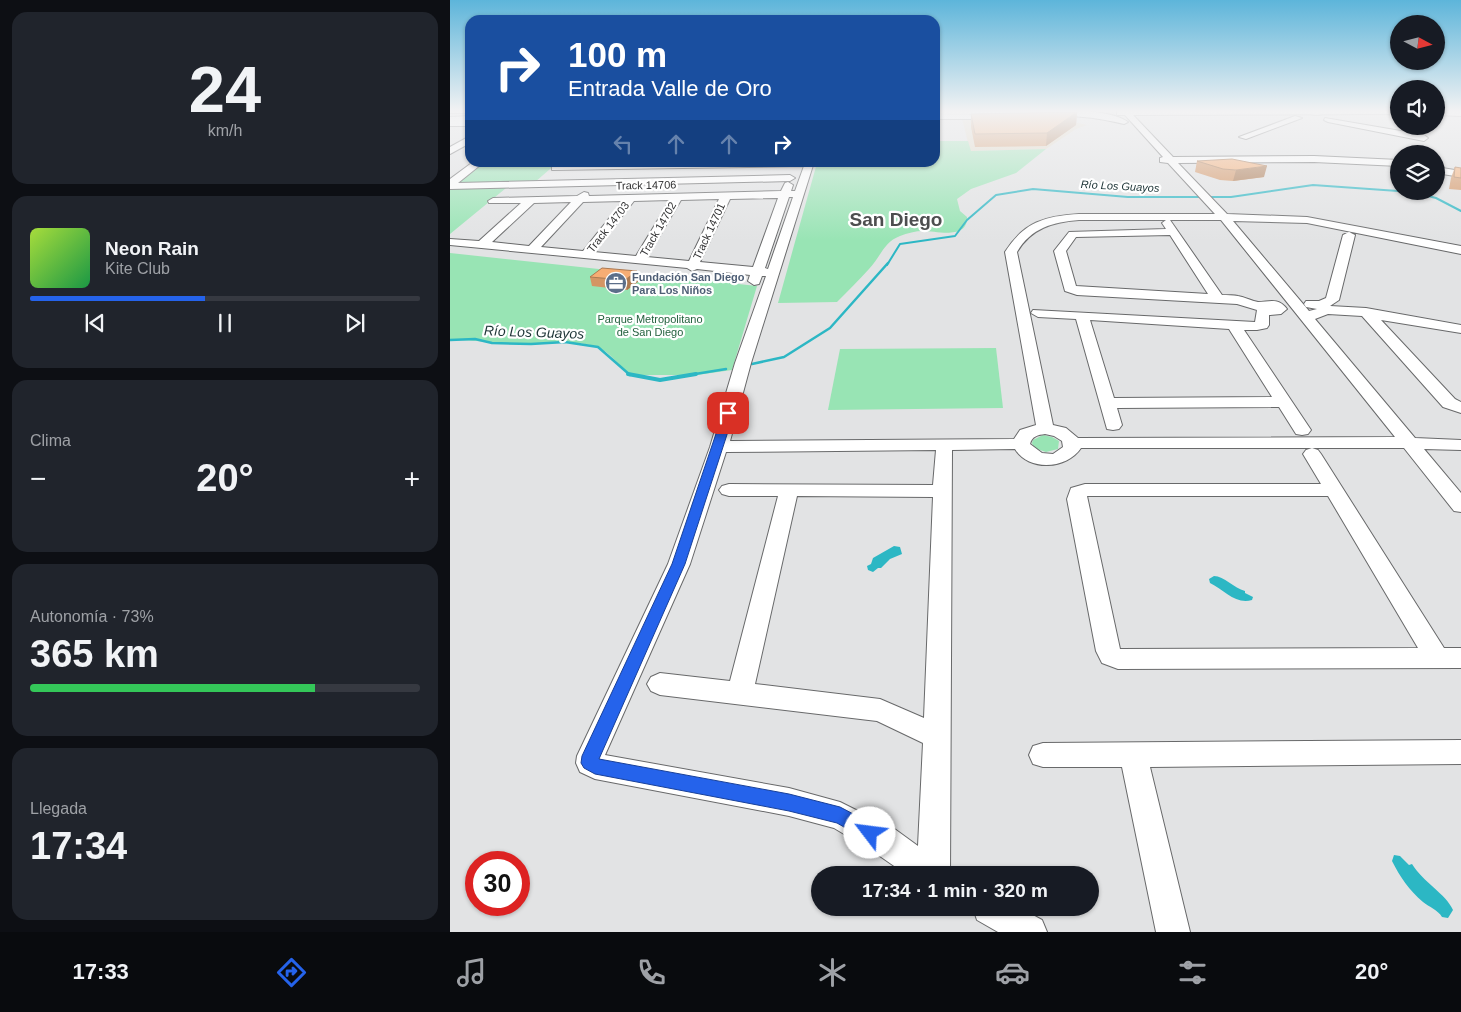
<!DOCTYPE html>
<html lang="es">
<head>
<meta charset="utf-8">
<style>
	body { margin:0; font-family:Helvetica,sans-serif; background:#20242c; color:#f1f3f6; height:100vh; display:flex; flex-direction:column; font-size:19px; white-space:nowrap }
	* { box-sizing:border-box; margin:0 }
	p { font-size:16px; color:#9ea1a6 }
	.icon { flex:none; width:28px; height:28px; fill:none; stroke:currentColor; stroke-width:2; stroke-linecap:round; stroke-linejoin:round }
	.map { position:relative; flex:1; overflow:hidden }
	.details { display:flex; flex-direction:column; gap:12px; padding:12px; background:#0d0f14; width:450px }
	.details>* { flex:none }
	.banner { position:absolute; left:15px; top:15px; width:475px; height:152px; border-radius:15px; box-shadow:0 1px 4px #0004; background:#1a4fa0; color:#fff; overflow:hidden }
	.needle { width:32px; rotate:97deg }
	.controls { position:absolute; left:940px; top:15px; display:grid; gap:10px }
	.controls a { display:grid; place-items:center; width:55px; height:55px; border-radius:50%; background:#171b24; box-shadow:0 1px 4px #0004; font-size:25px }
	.speed { position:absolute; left:15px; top:851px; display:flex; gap:10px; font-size:25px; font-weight:700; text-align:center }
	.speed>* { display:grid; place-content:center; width:65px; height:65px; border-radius:50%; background:#171b24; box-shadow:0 1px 4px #0004; line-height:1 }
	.speed .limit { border:8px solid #d22; background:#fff; color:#111 }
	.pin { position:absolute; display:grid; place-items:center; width:42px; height:42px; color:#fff; margin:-21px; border-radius:10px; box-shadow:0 2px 8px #0006 }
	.me { position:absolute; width:55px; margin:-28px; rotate:300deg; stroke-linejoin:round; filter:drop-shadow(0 0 4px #0008) }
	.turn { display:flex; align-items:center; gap:18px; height:105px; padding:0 20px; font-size:22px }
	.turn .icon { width:65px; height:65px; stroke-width:2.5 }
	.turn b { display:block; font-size:35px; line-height:42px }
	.lanes { display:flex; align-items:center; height:48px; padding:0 20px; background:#0003; justify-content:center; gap:25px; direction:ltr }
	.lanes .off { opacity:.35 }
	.big { font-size:38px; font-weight:700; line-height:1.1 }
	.details .card { flex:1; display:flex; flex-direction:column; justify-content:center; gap:8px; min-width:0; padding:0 18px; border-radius:15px; background:#20242c }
	.details .dial { align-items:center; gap:0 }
	.dial b { font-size:65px; line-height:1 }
	.song { display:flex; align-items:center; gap:15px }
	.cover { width:60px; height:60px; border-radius:8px; background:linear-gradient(135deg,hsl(80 70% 55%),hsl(140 70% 35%)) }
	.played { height:5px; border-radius:2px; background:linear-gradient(90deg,#2563eb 45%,#363941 45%) }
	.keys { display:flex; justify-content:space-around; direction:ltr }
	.heat { display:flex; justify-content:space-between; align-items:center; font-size:28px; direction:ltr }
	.charge { height:8px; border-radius:4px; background:linear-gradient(90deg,#34c759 73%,#363941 0) }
	.trip { position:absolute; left:361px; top:866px; width:288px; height:50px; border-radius:25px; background:#171b24; box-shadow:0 1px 4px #0004; font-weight:700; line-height:50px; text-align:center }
	.tab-bar { display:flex; height:80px; justify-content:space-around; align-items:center; background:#090b0e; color:#9ea1a6 }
	.tab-bar .icon { width:35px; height:35px }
	.tab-bar .selected { color:#2563eb }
	.tab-bar b { font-size:22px; color:#f1f3f6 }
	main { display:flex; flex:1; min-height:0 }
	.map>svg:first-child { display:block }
	.commercial { fill:#e2d8c3 }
	.green { fill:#98e4b4 }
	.water { fill:#2cb7c4 }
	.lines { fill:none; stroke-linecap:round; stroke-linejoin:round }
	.stream-far2 { stroke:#2cb7c4; stroke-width:2 }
	.stream-far1 { stroke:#2cb7c4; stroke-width:2.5 }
	.stream { stroke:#2cb7c4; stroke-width:4 }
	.minor-casing { stroke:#68696a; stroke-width:2 }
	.major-casing { stroke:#68696a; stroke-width:2 }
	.minor { fill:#fff; fill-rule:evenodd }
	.major { fill:#fff; fill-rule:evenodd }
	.wall { fill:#d49564 }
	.shaded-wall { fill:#ac7951 }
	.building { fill:#f6ad74; stroke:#ac7951 }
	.route { fill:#2563eb; stroke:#184099 }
	.labels { text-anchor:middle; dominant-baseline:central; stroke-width:4.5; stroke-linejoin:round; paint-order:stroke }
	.far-street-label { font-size:11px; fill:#323233; stroke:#fff }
	.far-water-label { font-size:11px; font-style:italic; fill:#1e3537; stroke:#fff }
	.far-service-label { font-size:11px; font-weight:bold; fill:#4e5e75; stroke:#fff; text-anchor:start }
	.far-park-label { font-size:11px; fill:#24623f; stroke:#fff }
	.water-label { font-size:14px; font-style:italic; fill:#1e3537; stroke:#fff }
	.far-town-label { font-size:19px; font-weight:bold; fill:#4d4e4f; stroke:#fff }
</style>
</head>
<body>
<main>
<section class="details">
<div class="card dial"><b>24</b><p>km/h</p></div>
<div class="card">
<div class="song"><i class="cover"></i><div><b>Neon Rain</b><p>Kite Club</p></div></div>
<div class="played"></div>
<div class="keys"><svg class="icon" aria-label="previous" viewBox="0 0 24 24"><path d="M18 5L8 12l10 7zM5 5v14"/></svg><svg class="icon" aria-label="pause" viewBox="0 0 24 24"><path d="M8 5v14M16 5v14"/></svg><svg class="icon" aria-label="next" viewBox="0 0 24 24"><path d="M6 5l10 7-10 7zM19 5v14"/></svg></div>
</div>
<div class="card"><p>Clima</p>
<div class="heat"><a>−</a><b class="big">20°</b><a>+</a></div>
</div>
<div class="card"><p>Autonomía · 73%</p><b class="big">365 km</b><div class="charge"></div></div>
<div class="card"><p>Llegada</p><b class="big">17:34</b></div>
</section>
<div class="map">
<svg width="1011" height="932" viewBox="0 0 1011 932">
	<rect width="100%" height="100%" fill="#e2e3e4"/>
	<path class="commercial" d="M591,115L637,125L626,129L596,149L520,151L512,118Z"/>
	<g class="green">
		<path d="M485,141H518L521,151L596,149L566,173L521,189L507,199L510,211L517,217C518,240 487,231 473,231C466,231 457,233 450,236C434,242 431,256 419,269C409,280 398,291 387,302L328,303L367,163L485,162Z"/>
		<path d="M34,163H107L85,182L62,183L0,234V188Z"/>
		<path d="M0,253L307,286L282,370L247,375H179C170,366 159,351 147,347C126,340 102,344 81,344C54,345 27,339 0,340Z"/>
		<path d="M546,348L553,408L378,410L390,349Z"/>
		<path d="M593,435L602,437L609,441L608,449L596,452L584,448L582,443L583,440Z"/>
	</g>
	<g class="water">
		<path d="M444,546L450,547L452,554L440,559L431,568H428L423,572L418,570L417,566L421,564L423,558Z"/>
		<path d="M764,576C774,576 784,588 795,591V593L803,597L802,600C786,605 774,590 760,583L759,579Z"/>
		<path d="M944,855L950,856L959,865L962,864C973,882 996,894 1003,910L998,918L992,917C988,910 979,907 973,902C959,890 950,877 942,861Z"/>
	</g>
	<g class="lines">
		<path class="stream-far2" d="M437,265L450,244L505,236L517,220L546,195L583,189L678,197H781L863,185L962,192L986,198L1011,211"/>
		<g class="stream-far1">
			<path d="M0,340L25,339L42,343L81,344L115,342L148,347L180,375"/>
			<path d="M302,364L334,357L380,328L438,263"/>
			<path d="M239,375L276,369"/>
		</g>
		<path class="stream" d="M178,374L210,380L246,374"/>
		<g class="minor-casing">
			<g id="minor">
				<rect x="0" y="111" width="20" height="2"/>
				<path d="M593,111C615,110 660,109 678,122L674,124C643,116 613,114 581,117L577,115Z"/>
				<path d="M667,111H949V114L683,115L723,157L864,156L949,160V166L864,162L728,163L777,214L857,217L1011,246V254L857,223L783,221L859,311L867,309L856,307L854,304L856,301H869L876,298L893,235L899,232L905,235L889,300L880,306L916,308L1011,325V333L931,320L1005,399L1011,402V413L993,407L912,316L878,314L865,319L965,438L1011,440V450L974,449L1011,493V512L1004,511L954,448H631C617,469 579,472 565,449L502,450L500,875H457L424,852L384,828L339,816L145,779L130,772L126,763L127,756L218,564L260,447L285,363L316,276H312L309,284L304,285L298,281L300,275L247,269L242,271L237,268L0,245V239L29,241L71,203H39L38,201L43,198L127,196L134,192L138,193L139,196L331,191L335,183L338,182L343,185L341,191H345L354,166L102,170V166L105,165L364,162L301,363L280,441L564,439L570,430L586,425L555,252C574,222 595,216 629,214H765L718,163L710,162V158L713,157L675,115H667ZM339,197H343L318,269L315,268ZM328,198L303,267L250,262L280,199ZM269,199L239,261L197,257L231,200ZM220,200L186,256L144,252L184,201ZM173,201L133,251L91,247L133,202ZM121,202L79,246L42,242L84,203ZM629,220H716L712,223L716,229L619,232L604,251L615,291L627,295L787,304L807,310L805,322L583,310L581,313L588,317L626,319L657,429L663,430L669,429L672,425L667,408L829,407L846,434L852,435L858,434L861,430L794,330H807L817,328L819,325V315L831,314L837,309C828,297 819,302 808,302C801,301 795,297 788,296C783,295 777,295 772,295L720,220H771L945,437L628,438L616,428L603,425L567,252C581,228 603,222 629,220ZM720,235L758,294L626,286L616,251L626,237ZM640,320L779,329L822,397L664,398ZM595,434L604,436L612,441L613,447L603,454L592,453L580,444C582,436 588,435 595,434ZM486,450L483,485L279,484L272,486L269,490L272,494L279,496H328L280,681L210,673L201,677L197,684L201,691L210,695L427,721L473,743L468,846L446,830L390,802L339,788L155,755L240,564L276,452ZM347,496L483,497L474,718L430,699L305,684Z"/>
				<path d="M485,115H546L550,117L546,119H485Z"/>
				<path d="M845,116L852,118L796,139L789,137Z"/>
				<path d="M875,118L974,135L978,138L974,141L878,122L874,120Z"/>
				<rect x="0" y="122" width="20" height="4"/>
				<path d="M20,136V143L0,154V147Z"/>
				<path d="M23,162H34L8,183L340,175L345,178L340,181L0,189V179Z"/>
				<path d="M986,167L1011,171V177L986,173Z"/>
				<path d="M862,448L868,450L871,454L994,648H1011V668L668,669L652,663L646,651L617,499L621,488L635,484H871L853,454L856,450ZM637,496H878L968,648L670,649Z"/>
				<path d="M1011,740V764L700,767L740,932H706L672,767H593L583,764L579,755L583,746L593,743Z"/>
				<path d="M523,908H570L592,920L597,932H548L527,920Z"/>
			</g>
		</g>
		<g class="major-casing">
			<g id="major">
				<path d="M485,111H595L590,114L485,115Z"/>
				<path d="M855,111H878C873,116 860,116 855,111Z"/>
				<path d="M986,111H1011V116L986,115Z"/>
				<path d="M20,116V122L0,123V117Z"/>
			</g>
		</g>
		<use href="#minor" class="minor"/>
		<use href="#major" class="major"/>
	</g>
	<g class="wall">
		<path d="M627,112L626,125L596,146L525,147L521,127V114Z"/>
		<path d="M747,161L814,177L783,181L770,180L745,172Z"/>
		<path d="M1005,167L1011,168V190L999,189L1001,178Z"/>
		<path d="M140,277L189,281L177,290L142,286Z"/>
	</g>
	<g class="shaded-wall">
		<path d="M627,112L626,125L596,146L597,133Z"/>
		<path d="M817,166L814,177L783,181L786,170Z"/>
		<path d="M187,271L189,281L177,290L175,280Z"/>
	</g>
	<g class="building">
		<path d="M627,112L597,133L525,134L521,114Z"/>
		<path d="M782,159L817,166L786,170L773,169L747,161Z"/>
		<path d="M1005,167L1011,168V178L1004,177Z"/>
		<path d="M152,268L187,271L175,280L140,277Z"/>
	</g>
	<linearGradient id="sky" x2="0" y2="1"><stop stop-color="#5db5da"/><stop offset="0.46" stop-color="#f2f2f3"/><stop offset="1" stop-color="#f2f2f3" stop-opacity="0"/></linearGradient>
	<rect width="1011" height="241" fill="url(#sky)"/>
	<path class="route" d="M278,410L284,413L235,564L149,759L339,794L390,807L426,826L429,833L426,839L420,842L387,823L339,811L145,774L134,768L131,763L132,756L222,564L273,413Z"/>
	<defs>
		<g id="office-disc" transform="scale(1.125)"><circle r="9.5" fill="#5c6f8a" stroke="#fff"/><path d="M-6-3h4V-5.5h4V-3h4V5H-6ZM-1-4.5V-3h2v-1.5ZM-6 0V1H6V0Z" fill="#fff"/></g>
	</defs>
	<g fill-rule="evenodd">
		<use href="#office-disc" x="166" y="283"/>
	</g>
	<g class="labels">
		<g class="far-street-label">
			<text transform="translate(196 185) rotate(-1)">Track 14706</text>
			<text transform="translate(158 227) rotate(-52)">Track 14703</text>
			<text transform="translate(208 229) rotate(-60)">Track 14702</text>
			<text transform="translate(259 231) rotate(-65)">Track 14701</text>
		</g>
		<g class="far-water-label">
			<text transform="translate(670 186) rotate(3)">Río Los Guayos</text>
		</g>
		<g class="far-service-label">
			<text x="182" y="277">Fundación San Diego<tspan x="182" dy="13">Para Los Niños</tspan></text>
		</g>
		<g class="far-park-label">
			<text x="200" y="319">Parque Metropolitano<tspan x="200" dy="13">de San Diego</tspan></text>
		</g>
		<g class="water-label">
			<text transform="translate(84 332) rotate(2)">Río Los Guayos</text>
		</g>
		<g class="far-town-label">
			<text x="446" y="219">San Diego</text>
		</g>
	</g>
</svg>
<div class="controls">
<a><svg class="needle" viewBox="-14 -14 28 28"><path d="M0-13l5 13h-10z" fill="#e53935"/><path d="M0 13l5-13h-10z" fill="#9ea1a6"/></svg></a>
<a><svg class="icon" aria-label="sound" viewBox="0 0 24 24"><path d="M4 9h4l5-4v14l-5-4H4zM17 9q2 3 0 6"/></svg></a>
<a><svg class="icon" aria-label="layers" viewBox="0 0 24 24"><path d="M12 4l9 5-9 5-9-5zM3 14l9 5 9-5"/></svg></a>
</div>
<div class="speed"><div class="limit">30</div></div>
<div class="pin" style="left:278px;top:413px;background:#d93025"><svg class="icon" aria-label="arrive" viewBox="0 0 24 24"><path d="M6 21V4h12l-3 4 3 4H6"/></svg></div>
<svg class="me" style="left:420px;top:833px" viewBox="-20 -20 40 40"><circle r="19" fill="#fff"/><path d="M0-13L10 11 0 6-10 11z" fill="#2563eb"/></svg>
<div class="trip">17:34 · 1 min · 320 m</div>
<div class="banner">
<div class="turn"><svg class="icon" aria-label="right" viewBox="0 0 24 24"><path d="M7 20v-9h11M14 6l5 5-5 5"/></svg><div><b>100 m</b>Entrada Valle de Oro</div></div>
<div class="lanes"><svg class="icon off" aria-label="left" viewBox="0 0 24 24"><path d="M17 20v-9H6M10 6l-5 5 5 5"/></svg><svg class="icon off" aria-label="ahead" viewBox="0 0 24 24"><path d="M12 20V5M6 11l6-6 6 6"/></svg><svg class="icon off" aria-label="ahead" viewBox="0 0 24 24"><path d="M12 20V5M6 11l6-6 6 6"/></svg><svg class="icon" aria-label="right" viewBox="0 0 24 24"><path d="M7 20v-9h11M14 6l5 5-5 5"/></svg></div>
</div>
</div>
</main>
<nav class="tab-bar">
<b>17:33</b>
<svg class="icon selected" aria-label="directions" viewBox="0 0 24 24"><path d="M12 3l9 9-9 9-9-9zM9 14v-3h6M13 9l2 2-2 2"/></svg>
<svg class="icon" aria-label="music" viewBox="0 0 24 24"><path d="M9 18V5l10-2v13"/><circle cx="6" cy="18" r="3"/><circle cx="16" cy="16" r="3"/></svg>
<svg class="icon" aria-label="phone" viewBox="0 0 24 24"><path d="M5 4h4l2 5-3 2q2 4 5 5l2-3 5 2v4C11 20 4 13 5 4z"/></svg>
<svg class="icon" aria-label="climate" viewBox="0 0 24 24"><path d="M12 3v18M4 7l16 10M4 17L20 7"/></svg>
<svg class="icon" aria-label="car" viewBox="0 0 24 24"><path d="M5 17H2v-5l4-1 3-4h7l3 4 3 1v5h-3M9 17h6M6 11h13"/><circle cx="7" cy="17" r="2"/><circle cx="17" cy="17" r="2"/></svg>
<svg class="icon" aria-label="filters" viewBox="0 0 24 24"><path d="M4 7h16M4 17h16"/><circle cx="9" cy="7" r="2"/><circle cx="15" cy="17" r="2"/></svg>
<b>20°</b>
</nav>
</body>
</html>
